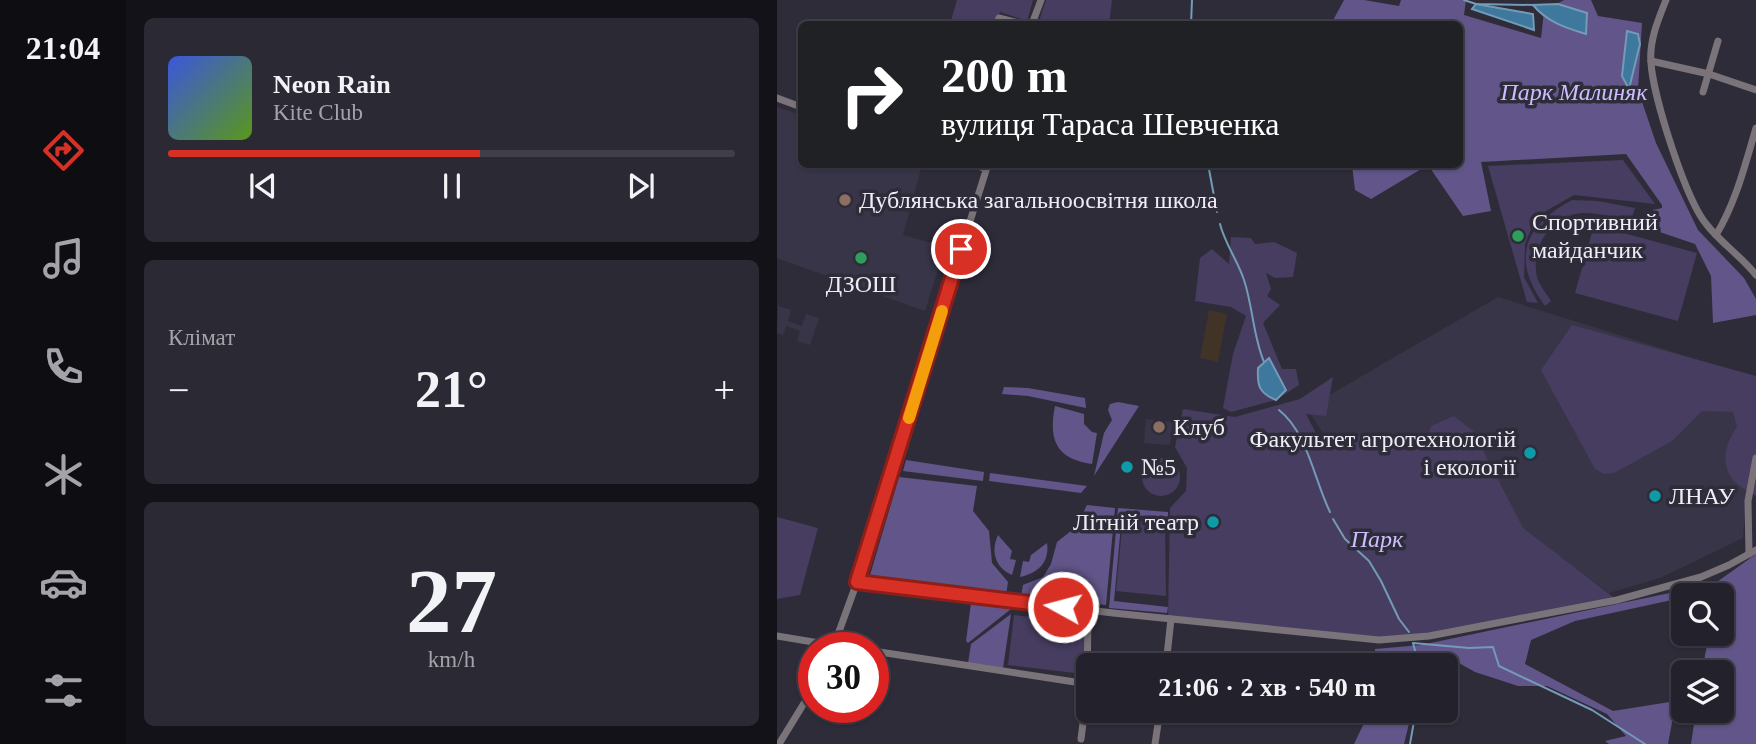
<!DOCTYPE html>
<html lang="uk">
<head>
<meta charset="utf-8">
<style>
	body { margin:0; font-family:"Times New Roman",serif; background:#2b2934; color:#f1f3f6; height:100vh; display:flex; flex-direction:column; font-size:26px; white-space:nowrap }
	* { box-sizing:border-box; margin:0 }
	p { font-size:23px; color:#a3a3a9 }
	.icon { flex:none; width:38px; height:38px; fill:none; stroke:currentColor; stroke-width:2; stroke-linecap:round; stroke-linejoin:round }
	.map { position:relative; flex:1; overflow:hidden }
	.details { display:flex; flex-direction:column; gap:18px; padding:18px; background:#131218; width:651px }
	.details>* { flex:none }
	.guide { position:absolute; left:21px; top:21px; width:665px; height:147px; border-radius:10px; box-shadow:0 2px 5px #0004,0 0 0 2px #403e48; background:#202124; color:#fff; overflow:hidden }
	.buttons { position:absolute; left:894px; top:583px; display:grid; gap:14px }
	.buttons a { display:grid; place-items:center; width:63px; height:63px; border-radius:10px; background:#23212c; box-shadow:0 2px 5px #0004,0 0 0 2px #403e48; font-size:35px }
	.speed { position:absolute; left:21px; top:632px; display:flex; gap:14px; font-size:35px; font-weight:700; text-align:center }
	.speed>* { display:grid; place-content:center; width:91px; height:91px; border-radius:50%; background:#23212c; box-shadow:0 2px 5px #0004,0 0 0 2px #403e48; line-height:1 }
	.speed .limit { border:10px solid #d22; background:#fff; color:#111 }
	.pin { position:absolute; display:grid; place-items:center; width:60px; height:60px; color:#fff; margin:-30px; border:4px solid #fff; border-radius:50%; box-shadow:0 2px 7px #0007 }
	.me { position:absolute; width:77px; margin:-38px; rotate:277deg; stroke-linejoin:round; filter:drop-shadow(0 0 5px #0008) }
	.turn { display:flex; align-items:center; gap:24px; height:147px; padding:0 28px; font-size:32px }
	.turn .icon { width:91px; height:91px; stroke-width:2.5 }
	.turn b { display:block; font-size:49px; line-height:60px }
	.big { font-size:52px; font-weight:600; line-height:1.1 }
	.details .tile { flex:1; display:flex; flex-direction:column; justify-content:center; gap:10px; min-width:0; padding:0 24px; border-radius:10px; background:#2b2934 }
	.details .dial { align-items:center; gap:0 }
	.dial b { font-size:91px; line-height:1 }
	.song { display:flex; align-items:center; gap:21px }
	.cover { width:84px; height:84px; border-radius:10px; background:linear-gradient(135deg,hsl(230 70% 55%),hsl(90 70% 35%)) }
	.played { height:7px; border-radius:4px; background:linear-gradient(90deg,#d93025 55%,#403e48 55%) }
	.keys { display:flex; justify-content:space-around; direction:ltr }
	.heat { display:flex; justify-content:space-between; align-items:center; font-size:38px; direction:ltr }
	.trip { position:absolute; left:299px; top:653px; width:382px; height:70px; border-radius:10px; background:#23212c; box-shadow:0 2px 5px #0004,0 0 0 2px #403e48; font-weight:600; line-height:70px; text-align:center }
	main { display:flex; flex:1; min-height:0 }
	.dock { display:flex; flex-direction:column; width:126px; justify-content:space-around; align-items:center; background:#0e0d12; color:#a3a3a9 }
	.dock .icon { width:49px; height:49px }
	.dock .active { color:#d93025 }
	.dock b { font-size:32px; color:#f1f3f6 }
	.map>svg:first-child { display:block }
	.industrial { fill:#413326 }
	.built { fill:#393549 }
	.green { fill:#463d60 }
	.forest { fill:#625589 }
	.water { fill:#3e789c; stroke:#739bb7; stroke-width:2 }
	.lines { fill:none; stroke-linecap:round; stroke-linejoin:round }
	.stream { stroke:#739bb7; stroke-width:2 }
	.minor { stroke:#7a7379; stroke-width:7 }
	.route-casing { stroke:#8d1f18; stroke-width:18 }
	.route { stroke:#d93025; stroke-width:12 }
	.slow { stroke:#f59e0b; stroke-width:12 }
	.education-dot { fill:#8d6e63; stroke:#2f2c3a; stroke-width:2.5 }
	.leisure-dot { fill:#2e9e5b; stroke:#2f2c3a; stroke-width:2.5 }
	.culture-dot { fill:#0f9aa8; stroke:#2f2c3a; stroke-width:2.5 }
	.labels { text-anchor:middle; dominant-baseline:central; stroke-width:7; stroke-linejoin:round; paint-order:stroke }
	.park-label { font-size:24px; font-style:italic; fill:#ccbdfe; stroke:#2f2c3a }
	.poi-label { font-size:24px; fill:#eeedf6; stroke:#2f2c3a; text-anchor:start }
</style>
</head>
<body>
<main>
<nav class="dock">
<b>21:04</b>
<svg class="icon active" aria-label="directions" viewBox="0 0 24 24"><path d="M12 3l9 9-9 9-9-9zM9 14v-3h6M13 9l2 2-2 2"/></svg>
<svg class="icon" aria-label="music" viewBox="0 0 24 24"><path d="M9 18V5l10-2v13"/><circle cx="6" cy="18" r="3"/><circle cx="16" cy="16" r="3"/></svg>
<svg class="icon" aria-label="phone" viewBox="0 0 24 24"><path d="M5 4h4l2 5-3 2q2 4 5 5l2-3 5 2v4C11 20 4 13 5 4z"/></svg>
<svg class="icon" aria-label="climate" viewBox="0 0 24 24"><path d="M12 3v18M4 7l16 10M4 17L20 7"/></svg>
<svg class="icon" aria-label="car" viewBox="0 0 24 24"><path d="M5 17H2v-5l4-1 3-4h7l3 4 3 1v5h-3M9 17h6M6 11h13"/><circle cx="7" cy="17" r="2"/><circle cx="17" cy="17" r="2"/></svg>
<svg class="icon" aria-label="filters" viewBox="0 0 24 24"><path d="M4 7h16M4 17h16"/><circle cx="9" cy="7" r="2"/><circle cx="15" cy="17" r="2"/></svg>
</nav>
<section class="details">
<div class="tile">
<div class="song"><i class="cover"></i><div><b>Neon Rain</b><p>Kite Club</p></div></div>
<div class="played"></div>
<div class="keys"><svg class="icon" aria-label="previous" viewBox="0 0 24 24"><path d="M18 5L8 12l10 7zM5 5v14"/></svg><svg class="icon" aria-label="pause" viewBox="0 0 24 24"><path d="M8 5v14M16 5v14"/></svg><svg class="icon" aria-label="next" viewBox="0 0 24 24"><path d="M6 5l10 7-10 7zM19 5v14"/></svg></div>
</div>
<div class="tile"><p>Клімат</p>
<div class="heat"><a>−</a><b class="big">21°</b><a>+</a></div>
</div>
<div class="tile dial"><b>27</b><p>km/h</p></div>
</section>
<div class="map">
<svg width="979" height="744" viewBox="0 0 979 744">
	<rect width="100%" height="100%" fill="#2f2c3a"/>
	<path class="industrial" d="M432,310L450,314L441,362L423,358Z"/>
	<g class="built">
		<path d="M0,107L24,115V164L145,165L126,235L168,247L148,311L0,258Z"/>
		<path d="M721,297L979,378L966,538L883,578L832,593L742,527L588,500L530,408Z"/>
		<path d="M1,306L14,310L11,321L25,326L29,314L42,318L33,345L20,341L23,331L9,326L6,335L0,333Z"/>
		<path d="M369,419L396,422L393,445L367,443Z"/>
	</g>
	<g class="green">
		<path d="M180,0H256L250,21L223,12L218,24H173Z"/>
		<path d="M269,0H335L332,24H261Z"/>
		<path d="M846,160L878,204L797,195L769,211L754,229L748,244L747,277L761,303L750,302L711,166Z"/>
		<path d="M795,200L821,201L858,208L854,221C838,218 821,212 805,213C774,215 753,248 760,277C762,285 770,294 774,301L768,306C734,260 746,226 795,200Z"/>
		<path d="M817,225L920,253L901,321L798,293Z"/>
		<path d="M454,237L474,238L478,244L497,242L520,253L516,277L498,278L489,273L494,289L490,296L503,305L486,323L505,369H519L522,385L499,400L454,412L446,408L456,354L469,316L454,307L418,301L423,258L435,249L452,264Z"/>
		<path d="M795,325L979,376V496C972,491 961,486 956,480C943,463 949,442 960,427L956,412L925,411L895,441L837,473L827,474L818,469L764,370Z"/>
		<path d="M556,377L549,416L529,414L542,439L574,435L650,442L654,426L677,416L696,431L746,528L840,600L652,636L602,640L391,618L393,508L409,491L410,468L398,447L406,409L458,417L523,399Z"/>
		<circle cx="384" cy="477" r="19"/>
		<path d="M0,517L41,528L23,595L0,599Z"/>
		<path d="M346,518L388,521L389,596L339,591Z"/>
		<path d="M237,615L309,624L308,667L299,666L298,673L231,665Z"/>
	</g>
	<g class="forest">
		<path d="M567,0H587L622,6L624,0H689L687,15L764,38L767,11L787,0H814L821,16L865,23L861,90L879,143L921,230L967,278L979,299V315L936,323L934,276L918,244L868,227L876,210L885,208V205L849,154L704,162L714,211L686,216L651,165L594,199L578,190L575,165L682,164V24H554Z"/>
		<path d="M227,387L251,388L308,398L309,408L251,396L225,394Z"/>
		<path d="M341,402L362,406L317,476L327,433L335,420L331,410L333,404Z"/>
		<path d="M278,406L307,414V424L315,432L320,433L315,464C280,459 271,441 278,406Z"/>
		<path d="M129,460L207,472L206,481L126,471Z"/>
		<path d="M213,473L310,486L304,493L212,481Z"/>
		<path d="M122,477L200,486L196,511L212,531L215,563L231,582L229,595L93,575Z"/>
		<path d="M310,505L338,508L329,605L244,597L246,585L266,577L274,564L280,542L299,527Z"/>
		<path d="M341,508L391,512V518L345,514L337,601L391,607L390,613L332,608Z"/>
		<path d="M221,535L235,551L233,559L239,560L235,575C219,568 213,552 221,535Z"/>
		<path d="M270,543C273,562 261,573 243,577L246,561L252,562L254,555Z"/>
		<path d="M979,554V744H914L919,711L945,710V672H925L932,634H945V595H938L940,582Z"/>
		<path d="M907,590L922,595H906V609L895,600L798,621L754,640L748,664L836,711L899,701L891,744H832L828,741L849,736L830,714L770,686H741L698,672L680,662L646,663L645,665H598V649L644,645Z"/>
		<path d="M194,603H196L234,609L191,643L189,641Z"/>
		<path d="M234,614L226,668L191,663L194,644Z"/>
		<path d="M590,711H635L627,744H577L588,721Z"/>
	</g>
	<g class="water">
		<path d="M699,4L756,14L757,30L695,9Z"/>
		<path d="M781,4L810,13L809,34C789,28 770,22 756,5Z"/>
		<path d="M850,31L861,34L863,44L852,89L845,76Z"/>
		<path d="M492,358L509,390L499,400C482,393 480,386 481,368Z"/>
	</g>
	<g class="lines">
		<g class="stream">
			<path d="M687,0L699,4L756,5"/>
			<path d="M414,24L415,0"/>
			<path d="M431,164L440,212"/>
			<path d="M443,224C448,244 461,261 467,280C476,307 476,336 487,362"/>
			<path d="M502,410C531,433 537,480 553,512"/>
			<path d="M556,519L568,539L592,561L604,581L622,619L632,632"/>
			<path d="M642,665L636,643L692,648L716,647L722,666L815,710L868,744"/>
			<path d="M633,744L639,710"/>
		</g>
		<g class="minor">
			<path d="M889,0C881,20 872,41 874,63C876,96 909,201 930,225C944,243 965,257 979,275"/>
			<path d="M220,24L222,18L246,24"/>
			<path d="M255,24L264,0"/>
			<path d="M874,61L932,74L979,90"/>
			<path d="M926,92L941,41"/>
			<path d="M0,98L24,107"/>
			<path d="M196,164L209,169"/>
			<path d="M939,235C959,202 968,165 979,128"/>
			<path d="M972,554L971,501L979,458"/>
			<path d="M80,582L336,613L602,640L652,636L840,600L924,577L952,565L979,550"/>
			<path d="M0,636L72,648"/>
			<path d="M56,648L80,582L211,164"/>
			<path d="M96,651L311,684"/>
			<path d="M389,665L394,619"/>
			<path d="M304,739L310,692L311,610"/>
			<path d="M2,744L37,687"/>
			<path d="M378,744L383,710"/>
		</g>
	</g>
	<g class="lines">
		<g class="route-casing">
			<path id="route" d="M184,249L80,582L286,607"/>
		</g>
		<use href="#route" class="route"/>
		<path class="slow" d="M132,418L165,311"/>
	</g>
	<g class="education-dot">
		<circle cx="68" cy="200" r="7"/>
		<circle cx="382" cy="427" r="7"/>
	</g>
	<g class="leisure-dot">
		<circle cx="741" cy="236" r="7"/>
		<circle cx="84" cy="258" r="7"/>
	</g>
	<g class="culture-dot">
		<circle cx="753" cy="453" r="7"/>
		<circle cx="350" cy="467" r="7"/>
		<circle cx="878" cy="496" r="7"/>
		<circle cx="436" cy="522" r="7"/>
	</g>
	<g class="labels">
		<g class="park-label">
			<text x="797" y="92">Парк Малиняк</text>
			<text x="600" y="539">Парк</text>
		</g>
		<g class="poi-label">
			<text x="82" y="200">Дублянська загальноосвітня школа</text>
			<text x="755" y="222">Спортивний<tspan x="755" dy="28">майданчик</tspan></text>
			<text x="84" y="284" text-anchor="middle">ДЗОШ</text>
			<text x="396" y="427">Клуб</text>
			<text x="739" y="439" text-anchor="end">Факультет агротехнологій<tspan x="739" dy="28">і екології</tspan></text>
			<text x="364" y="467">№5</text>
			<text x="892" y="496">ЛНАУ</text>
			<text x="422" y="522" text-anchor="end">Літній театр</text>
		</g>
	</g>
</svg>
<div class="buttons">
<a><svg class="icon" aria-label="search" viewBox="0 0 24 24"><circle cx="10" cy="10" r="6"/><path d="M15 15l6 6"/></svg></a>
<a><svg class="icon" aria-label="layers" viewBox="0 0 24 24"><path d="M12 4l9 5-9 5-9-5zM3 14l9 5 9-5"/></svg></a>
</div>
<div class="speed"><div class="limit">30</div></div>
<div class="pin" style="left:184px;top:249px;background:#d93025"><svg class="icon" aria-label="arrive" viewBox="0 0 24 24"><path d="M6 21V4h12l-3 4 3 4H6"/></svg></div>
<svg class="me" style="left:286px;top:607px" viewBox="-20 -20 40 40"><circle r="17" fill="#d93025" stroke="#fff" stroke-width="3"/><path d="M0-11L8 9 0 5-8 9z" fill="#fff"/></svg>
<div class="trip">21:06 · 2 хв · 540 m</div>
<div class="guide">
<div class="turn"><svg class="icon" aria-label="right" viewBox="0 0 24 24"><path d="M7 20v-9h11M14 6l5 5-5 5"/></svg><div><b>200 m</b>вулиця Тараса Шевченка</div></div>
</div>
</div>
</main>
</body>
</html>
